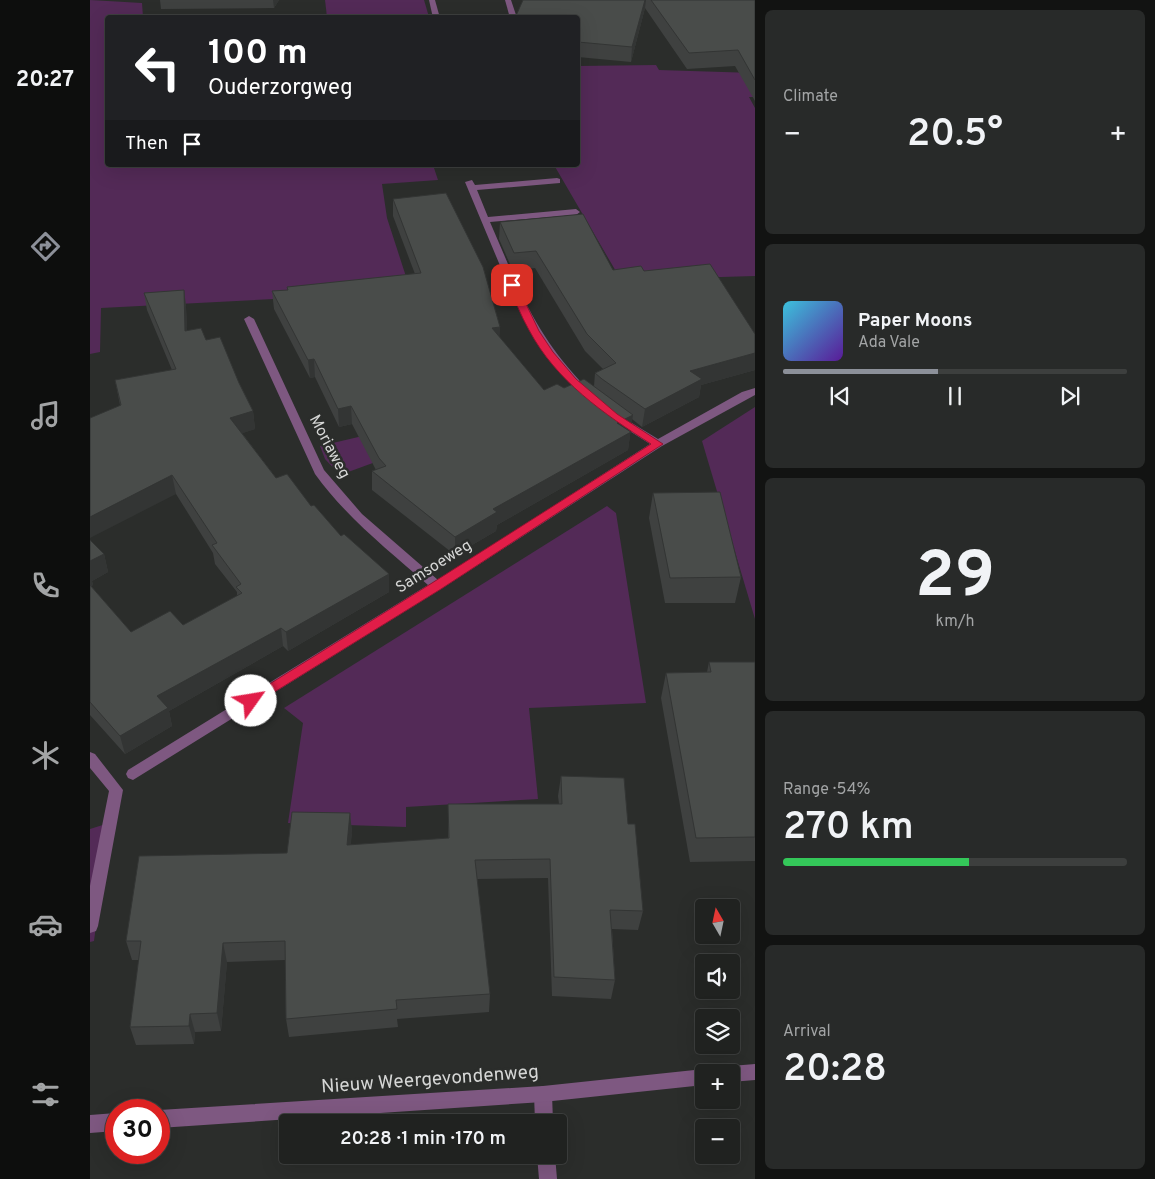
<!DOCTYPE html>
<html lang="en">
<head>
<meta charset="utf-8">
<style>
	body { margin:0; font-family:Overpass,sans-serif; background:#282a29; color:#f1f3f6; height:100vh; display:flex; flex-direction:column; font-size:19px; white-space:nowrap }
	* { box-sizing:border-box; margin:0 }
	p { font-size:16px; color:#a2a4a5 }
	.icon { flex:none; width:28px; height:28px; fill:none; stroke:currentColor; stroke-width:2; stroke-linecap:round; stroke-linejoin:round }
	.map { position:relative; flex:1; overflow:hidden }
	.drawer { display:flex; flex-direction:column; gap:10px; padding:10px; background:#121312; width:400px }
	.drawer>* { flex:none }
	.hud { position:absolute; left:15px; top:15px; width:475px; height:152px; border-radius:5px; box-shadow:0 5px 20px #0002,0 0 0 1px #3d3f3e; background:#202124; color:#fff; overflow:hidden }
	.needle { width:32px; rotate:351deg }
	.tools { position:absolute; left:605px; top:899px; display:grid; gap:10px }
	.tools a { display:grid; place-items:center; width:45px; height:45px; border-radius:5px; background:#202220; box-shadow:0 5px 20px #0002,0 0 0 1px #3d3f3e; font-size:25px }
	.speed { position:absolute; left:15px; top:1099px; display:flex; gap:10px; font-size:25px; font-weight:700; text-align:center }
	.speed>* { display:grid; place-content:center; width:65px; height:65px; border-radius:50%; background:#202220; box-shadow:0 5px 20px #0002,0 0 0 1px #3d3f3e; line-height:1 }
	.speed .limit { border:8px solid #d22; background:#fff; color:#111 }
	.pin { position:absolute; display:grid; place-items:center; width:42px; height:42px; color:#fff; margin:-21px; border-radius:10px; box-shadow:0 2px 8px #0006 }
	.me { position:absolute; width:55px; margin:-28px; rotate:58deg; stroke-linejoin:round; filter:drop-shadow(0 0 4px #0008) }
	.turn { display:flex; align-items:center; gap:18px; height:105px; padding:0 20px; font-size:22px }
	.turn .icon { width:65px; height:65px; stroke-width:2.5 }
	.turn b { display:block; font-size:35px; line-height:42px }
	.then { display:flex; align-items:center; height:48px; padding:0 20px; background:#0003; gap:10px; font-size:19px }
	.big { font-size:38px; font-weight:600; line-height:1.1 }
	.drawer .card { flex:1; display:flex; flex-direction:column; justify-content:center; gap:8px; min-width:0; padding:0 18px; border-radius:8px; background:#282a29 }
	.drawer .dial { align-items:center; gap:0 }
	.dial b { font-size:65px; line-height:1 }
	.song { display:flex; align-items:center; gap:15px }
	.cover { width:60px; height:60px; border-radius:8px; background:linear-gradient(135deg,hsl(190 70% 55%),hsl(270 70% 35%)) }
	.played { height:5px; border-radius:2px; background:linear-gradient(90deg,#8c9099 45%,#3d3f3e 45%) }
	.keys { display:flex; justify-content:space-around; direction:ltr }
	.heat { display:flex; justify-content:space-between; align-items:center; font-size:28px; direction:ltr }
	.charge { height:8px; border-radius:4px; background:linear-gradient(90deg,#34c759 54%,#3d3f3e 0) }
	.trip { position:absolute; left:189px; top:1114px; width:288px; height:50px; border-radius:5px; background:#202220; box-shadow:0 5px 20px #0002,0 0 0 1px #3d3f3e; font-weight:600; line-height:50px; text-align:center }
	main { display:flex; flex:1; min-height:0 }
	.dock { display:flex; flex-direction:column; width:90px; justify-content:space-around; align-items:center; background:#0d0e0d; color:#a2a4a5 }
	.dock .icon { width:35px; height:35px }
	.dock .active { color:#8c9099 }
	.dock b { font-size:22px; color:#f1f3f6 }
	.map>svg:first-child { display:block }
	.green { fill:#532a57 }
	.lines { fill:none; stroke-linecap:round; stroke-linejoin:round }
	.service { fill:#7e5881; fill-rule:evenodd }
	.minor { fill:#7e5881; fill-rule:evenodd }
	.tertiary { fill:#7e5881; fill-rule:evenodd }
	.wall { fill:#3f4140 }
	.shaded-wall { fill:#333534 }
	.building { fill:#494c4a; stroke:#333534 }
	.route { fill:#e11d48; stroke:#92132f }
	.labels { text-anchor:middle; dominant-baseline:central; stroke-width:5; stroke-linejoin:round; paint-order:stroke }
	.street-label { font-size:16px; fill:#d5d6d5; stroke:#2b2d2b }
	.near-street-label { font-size:19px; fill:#d5d6d5; stroke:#2b2d2b }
</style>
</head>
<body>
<main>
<nav class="dock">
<b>20:27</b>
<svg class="icon active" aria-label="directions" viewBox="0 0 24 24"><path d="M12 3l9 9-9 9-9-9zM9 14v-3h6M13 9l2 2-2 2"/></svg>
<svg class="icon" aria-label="music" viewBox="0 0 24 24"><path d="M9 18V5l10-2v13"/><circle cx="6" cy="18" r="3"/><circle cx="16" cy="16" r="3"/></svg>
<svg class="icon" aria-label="phone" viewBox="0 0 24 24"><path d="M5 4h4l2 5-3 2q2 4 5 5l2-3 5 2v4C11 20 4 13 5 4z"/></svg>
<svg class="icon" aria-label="climate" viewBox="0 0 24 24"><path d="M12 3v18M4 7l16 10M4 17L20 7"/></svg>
<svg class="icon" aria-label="car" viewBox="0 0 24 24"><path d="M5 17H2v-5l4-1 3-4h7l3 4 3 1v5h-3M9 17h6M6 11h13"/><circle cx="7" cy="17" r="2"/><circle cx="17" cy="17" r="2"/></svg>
<svg class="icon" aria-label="filters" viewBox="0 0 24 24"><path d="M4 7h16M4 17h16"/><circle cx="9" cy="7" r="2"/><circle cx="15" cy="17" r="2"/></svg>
</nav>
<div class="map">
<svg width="665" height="1179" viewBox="0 0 665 1179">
	<rect width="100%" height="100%" fill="#2b2d2b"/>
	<g class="green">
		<path d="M0,0L52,3L53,17L18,18V165H343L348,180L292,184L297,218L321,292L11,308L10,352L0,354Z"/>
		<path d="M235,0H334L339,17H237Z"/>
		<path d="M566,65L569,70L665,73V97H659L665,108V276L531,280L464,165H488V66Z"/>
		<path d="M665,407V619L612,441Z"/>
		<path d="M349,418L362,434L250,475L235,459L230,446Z"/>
		<path d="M517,506L526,513L556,703L439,708L448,799L316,807V827L198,823L213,723L194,708Z"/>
		<path d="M19,823L4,941L0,942V829Z"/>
	</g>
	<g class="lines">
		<g class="service">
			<path d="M339,0H345L350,18H343Z"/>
			<path d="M415,0H421L427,18H420Z"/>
			<path d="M467,178L470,179V183L387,190L398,217L486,209L490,212L486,215L400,222L427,285L425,287H419L375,182L382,180L385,185Z"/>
		</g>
		<g class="minor">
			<path d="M422,282L427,285C446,326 468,360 501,392L502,394L501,396H493C460,364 437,327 417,285Z"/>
			<path d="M159,316L164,319L234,470L272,514L348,580L560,444L524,421L523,419L524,417H532L568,439L652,392L665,388V395L572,446L351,589L43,780L38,778L36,774L38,770L338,585C298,550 256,517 225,474L154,319Z"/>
			<path d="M0,752L5,754L33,790L8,926L6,931L0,933V886L19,791L0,768Z"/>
			<path d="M453,1086L459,1088L462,1094L463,1122H445L444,1094L447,1088Z"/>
			<path d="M447,1155H465L467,1179H449Z"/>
		</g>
		<g class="tertiary">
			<path d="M665,1064V1080L641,1082V1072H633L635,1068L641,1066Z"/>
			<path d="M614,1069L621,1072H614V1085L453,1102L69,1128V1110L453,1086Z"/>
			<path d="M26,1113V1131L0,1133V1115Z"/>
		</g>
	</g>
	<g class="wall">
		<path d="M70,0H189L184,8L71,9Z"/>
		<path d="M433,0H665V101L645,66L597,69L555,8L541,62L488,57V18Z"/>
		<path d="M303,199L410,327L409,337L454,390L504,386L505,373L513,369L495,351L445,268L423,271L409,239L410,222L523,270L554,271L665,334V370L611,385L609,397L552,427L542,419L538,450L407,525L406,531L365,555L282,490V471L286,470L262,424L249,427L225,377L220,378L184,309L182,291L198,290L197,287L325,274L303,216Z"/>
		<path d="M94,290L96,307L97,331L116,340L149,383L163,411L165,429L152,433L186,478L221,506L251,536L299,574V592L198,651L193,646L79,711L82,726L35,754L0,715V540L14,554L18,572L2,581L3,585L1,586L41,632L93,625L147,596V592L125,564L123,553L86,494L30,405L25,380L82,370L57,310L54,293Z"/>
		<path d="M563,493L651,577L645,603H575L559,518Z"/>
		<path d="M619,662H665V861L600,862L571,698L576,673L617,672Z"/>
		<path d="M471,776L538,824L553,911L548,930L522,929L525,980L521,999L462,996L458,878L387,879L400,994L399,1012L307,1019L308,1027L199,1037L196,1019L195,960L137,962L131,1031L105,1032L104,1044L46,1045L40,1027L49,960H42L36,941L197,853L260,813L262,833L260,845L358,838V804H469L468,796Z"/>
	</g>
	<g class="shaded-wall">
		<path d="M183,0H189L184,8Z"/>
		<path d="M555,0H556L555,8L541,62L542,47Z"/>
		<path d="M94,290L96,307L98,349L95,331Z"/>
		<path d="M410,327L409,345L402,328Z"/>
		<path d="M665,353V370L611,385L609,397L552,427L555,409L600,371Z"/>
		<path d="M224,359L225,377L220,378L218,360Z"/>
		<path d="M261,406L262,424L249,427L248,409Z"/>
		<path d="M163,411L165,429L142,437L140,418Z"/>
		<path d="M543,415L538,450L407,525L406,531L365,555V537L403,509L527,423Z"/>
		<path d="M82,475L86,494L0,538V517Z"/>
		<path d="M14,554L18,572L2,581L3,585L0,586V561Z"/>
		<path d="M299,574V592L198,651L196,632Z"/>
		<path d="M191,628L193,646L79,711L82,726L35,754L30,736L67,696Z"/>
		<path d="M260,813L262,833L259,864L257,845Z"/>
		<path d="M133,943L137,962L131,1031L127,1013Z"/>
		<path d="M100,1014L105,1032L104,1044L99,1026Z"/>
	</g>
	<g class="building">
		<path d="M433,0H555L542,47L488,42V18H425Z"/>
		<path d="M561,0H665V80L648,50L599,53Z"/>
		<path d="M356,193L393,267L410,327L402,328L454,390L467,384L474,388L494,379L543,415L527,423L541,432L403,509L407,512L365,537L282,471L296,466L289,458L261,406L248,409L224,359L218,360L182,291L198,290L197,287L331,273L303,199Z"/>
		<path d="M493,214L523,270L551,266L554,271L620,264L665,334V353L600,371L612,379L555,409L512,379L505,373L526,363L497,334L446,251L424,253L410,222Z"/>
		<path d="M94,290L95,331L111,328L116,340L130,337L149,383L163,411L140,418L186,478L197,474L221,506L224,505L251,536L254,534L299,574L196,632L191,628L67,696L78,708L30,736L0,702V585L41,632L80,611L93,625L152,593L146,587L151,584L122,545L127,543L82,475L0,517V418L31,405L25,380L86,369L54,293Z"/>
		<path d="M630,492L651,577L580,578L563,493Z"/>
		<path d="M0,540L14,554L0,561Z"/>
		<path d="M619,662H665V837L606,838L576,673L621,672Z"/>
		<path d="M471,776L534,778L538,824H545L553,911L520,910L525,980L464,977L460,859L385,860L400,994L306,1000L307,1009L196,1019L195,941L133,943L127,1013L100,1014L99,1026L40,1027L51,941H36L49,856L197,853L202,812L260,813L257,845L359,838L358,804H472Z"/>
	</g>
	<path class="route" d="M422,283L427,285L449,331L463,352L486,379L527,414L573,444L351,589L165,704H157L155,701L157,698L342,583L561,444C514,414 466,381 439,330C431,316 425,300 418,285Z"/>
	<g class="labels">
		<g class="street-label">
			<text transform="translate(239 447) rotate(62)">Moriaweg</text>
			<text transform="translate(344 567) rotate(-32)">Samsoeweg</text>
		</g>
		<g class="near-street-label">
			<text transform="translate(340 1080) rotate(-4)">Nieuw Weergevondenweg</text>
		</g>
	</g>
</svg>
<div class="tools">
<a><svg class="needle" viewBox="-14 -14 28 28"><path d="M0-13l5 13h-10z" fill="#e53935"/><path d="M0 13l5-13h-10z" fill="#a2a4a5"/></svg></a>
<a><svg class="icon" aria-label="sound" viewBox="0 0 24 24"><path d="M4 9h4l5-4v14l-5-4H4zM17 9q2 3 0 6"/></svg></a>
<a><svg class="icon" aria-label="layers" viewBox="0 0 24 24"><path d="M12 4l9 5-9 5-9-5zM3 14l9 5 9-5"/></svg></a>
<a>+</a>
<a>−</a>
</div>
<div class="speed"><div class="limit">30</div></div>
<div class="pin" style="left:422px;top:285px;background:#d93025"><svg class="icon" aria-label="arrive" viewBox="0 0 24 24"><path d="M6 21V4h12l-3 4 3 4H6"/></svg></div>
<svg class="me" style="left:161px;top:701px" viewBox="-20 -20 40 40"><circle r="19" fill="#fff"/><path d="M0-13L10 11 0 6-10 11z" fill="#e11d48"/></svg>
<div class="trip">20:28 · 1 min · 170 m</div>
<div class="hud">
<div class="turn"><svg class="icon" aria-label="left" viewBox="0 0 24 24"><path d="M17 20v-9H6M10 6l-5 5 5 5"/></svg><div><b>100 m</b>Ouderzorgweg</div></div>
<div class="then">Then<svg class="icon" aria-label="arrive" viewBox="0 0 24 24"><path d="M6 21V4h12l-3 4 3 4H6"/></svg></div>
</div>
</div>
<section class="drawer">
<div class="card"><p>Climate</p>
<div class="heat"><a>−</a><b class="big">20.5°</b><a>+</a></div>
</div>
<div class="card">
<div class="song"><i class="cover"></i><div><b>Paper Moons</b><p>Ada Vale</p></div></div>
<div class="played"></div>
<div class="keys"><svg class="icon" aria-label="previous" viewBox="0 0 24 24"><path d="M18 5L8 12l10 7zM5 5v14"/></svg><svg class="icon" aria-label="pause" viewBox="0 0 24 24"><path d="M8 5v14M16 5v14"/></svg><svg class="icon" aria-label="next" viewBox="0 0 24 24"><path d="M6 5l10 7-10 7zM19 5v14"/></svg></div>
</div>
<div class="card dial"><b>29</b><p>km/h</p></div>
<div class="card"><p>Range · 54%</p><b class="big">270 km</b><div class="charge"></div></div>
<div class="card"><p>Arrival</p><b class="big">20:28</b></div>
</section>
</main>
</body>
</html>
